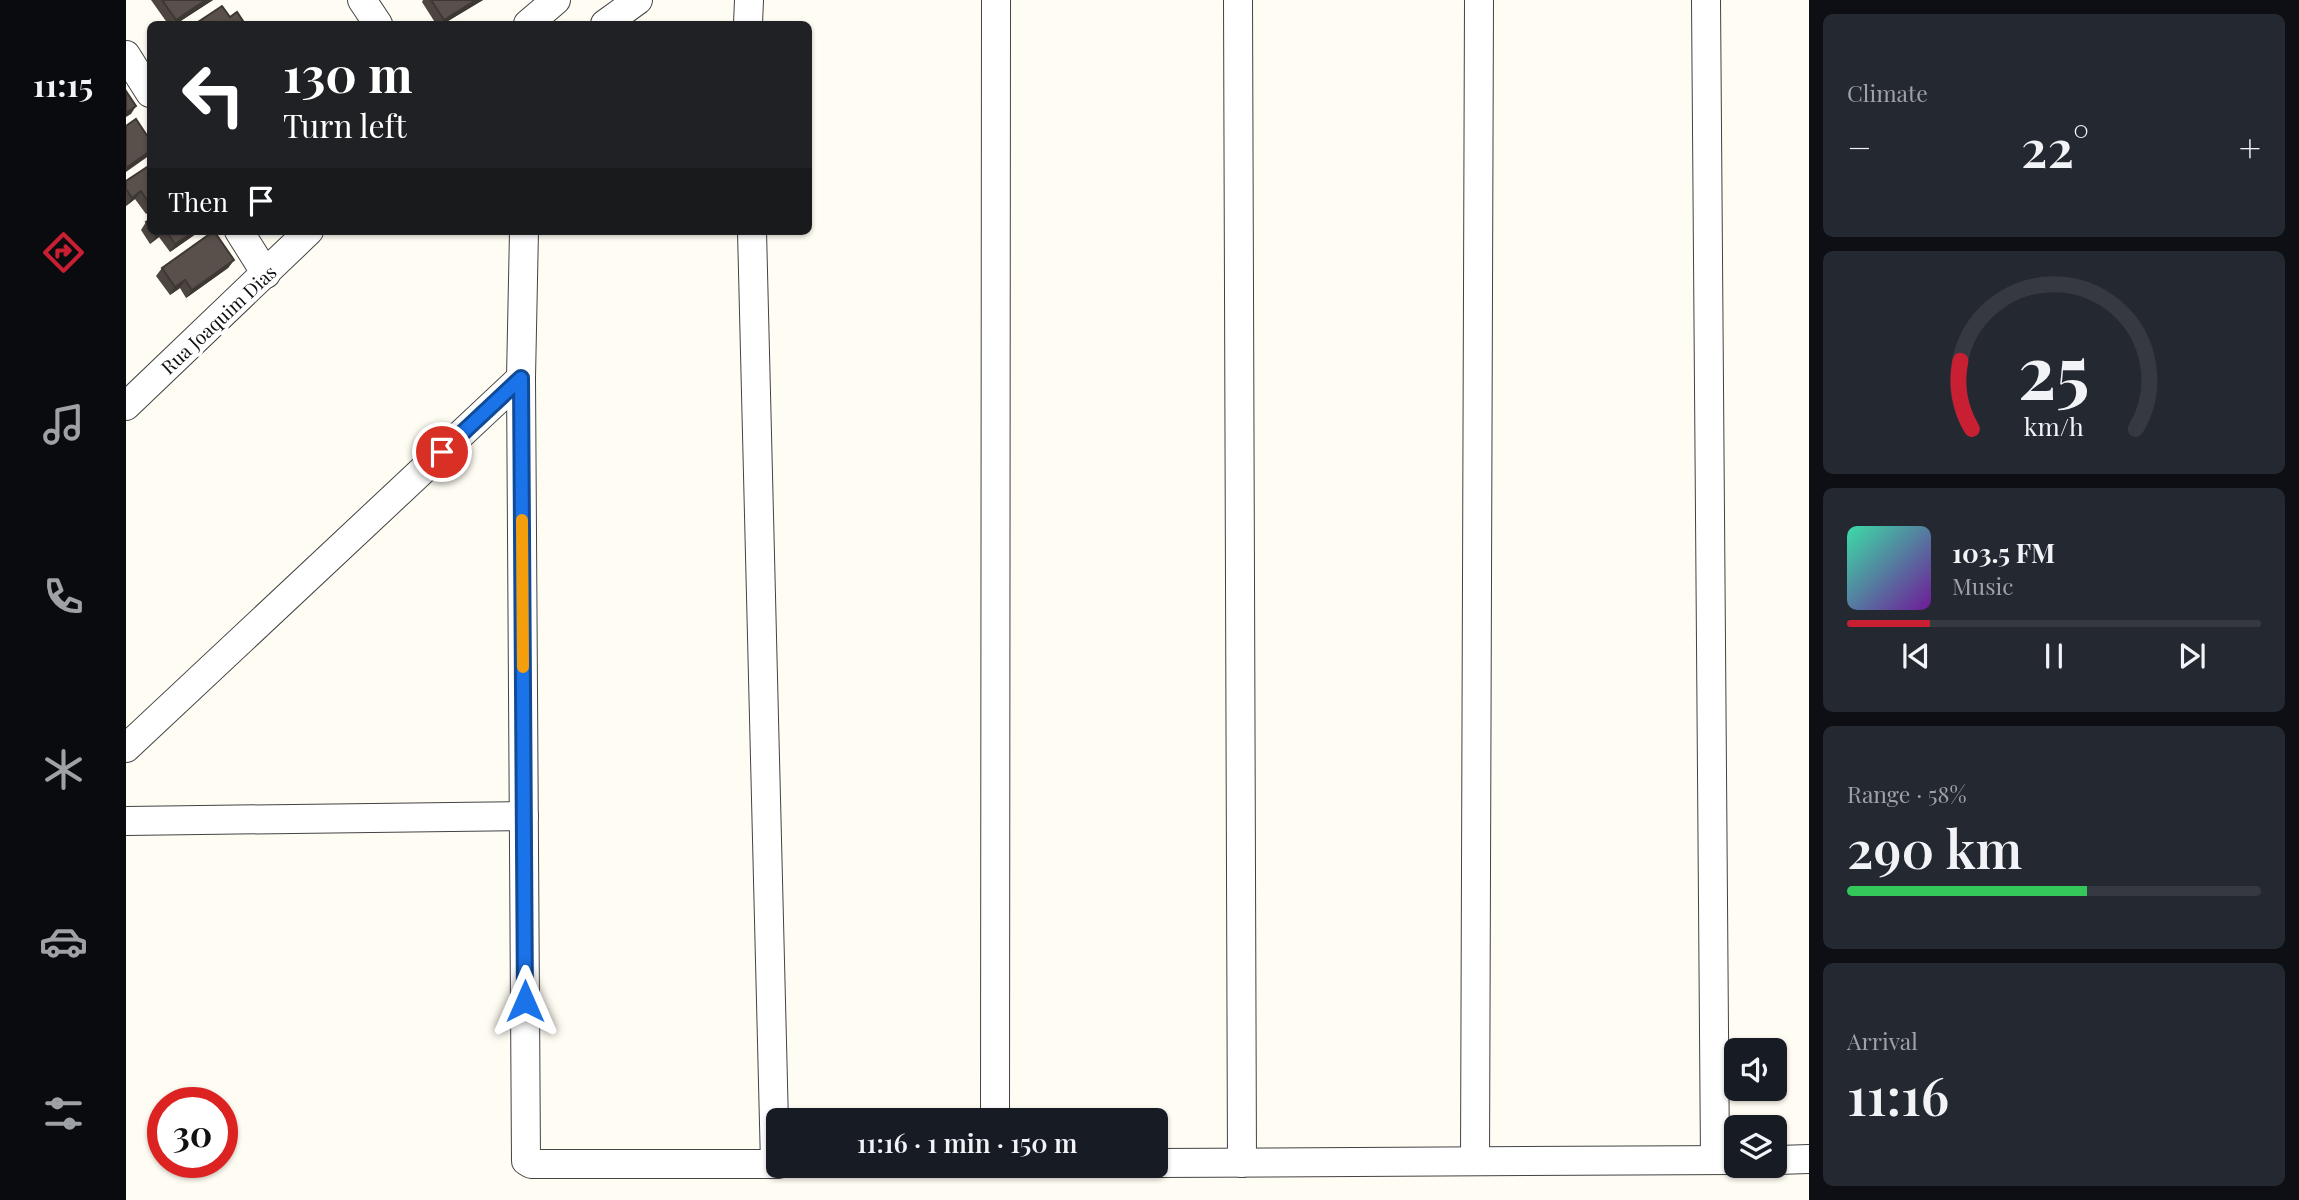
<!DOCTYPE html>
<html lang="en">
<head>
<meta charset="utf-8">
<style>
	body { margin:0; font-family:"Playfair Display",serif; background:#242831; color:#f1f3f6; height:100vh; display:flex; flex-direction:column; font-size:26px; white-space:nowrap }
	* { box-sizing:border-box; margin:0 }
	p { font-size:23px; color:#9ea1a6 }
	.icon { flex:none; width:38px; height:38px; fill:none; stroke:currentColor; stroke-width:2; stroke-linecap:round; stroke-linejoin:round }
	.map { position:relative; flex:1; overflow:hidden }
	.side { display:flex; flex-direction:column; gap:14px; padding:14px; background:#0d0f14; width:490px }
	.side>* { flex:none }
	.guide { position:absolute; left:21px; top:21px; width:665px; height:214px; border-radius:10px; box-shadow:0 2px 5px #0004; background:#202124; color:#fff; overflow:hidden }
	.tools { position:absolute; left:1598px; top:1038px; display:grid; gap:14px }
	.tools a { display:grid; place-items:center; width:63px; height:63px; border-radius:10px; background:#171b24; box-shadow:0 2px 5px #0004; font-size:35px }
	.speed { position:absolute; left:21px; top:1087px; display:flex; gap:14px; font-size:35px; font-weight:700; text-align:center }
	.speed>* { display:grid; place-content:center; width:91px; height:91px; border-radius:50%; background:#171b24; box-shadow:0 2px 5px #0004; line-height:1 }
	.speed .limit { border:10px solid #d22; background:#fff; color:#111 }
	.pin { position:absolute; display:grid; place-items:center; width:60px; height:60px; color:#fff; margin:-30px; border:4px solid #fff; border-radius:50%; box-shadow:0 2px 7px #0007 }
	.me { position:absolute; width:77px; margin:-38px; rotate:0deg; stroke-linejoin:round; filter:drop-shadow(0 0 5px #0008) }
	.turn { display:flex; align-items:center; gap:24px; height:147px; padding:0 21px; font-size:32px }
	.turn .icon { width:91px; height:91px; stroke-width:2.5 }
	.turn b { display:block; font-size:49px; line-height:60px }
	.then { display:flex; align-items:center; height:66px; padding:0 21px; background:#0003; gap:14px; font-size:26px }
	.big { font-size:52px; font-weight:600; line-height:1.1 }
	.side .widget { flex:1; display:flex; flex-direction:column; justify-content:center; gap:10px; min-width:0; padding:0 24px; border-radius:10px; background:#242831 }
	.side .dial { align-items:center; gap:0 }
	.dial svg { height:182px; overflow:visible; fill:none; stroke:#363941; stroke-width:7; stroke-linecap:round; text-anchor:middle }
	.dial text { fill:#f1f3f6; stroke:none }
	.song { display:flex; align-items:center; gap:21px }
	.cover { width:84px; height:84px; border-radius:10px; background:linear-gradient(135deg,hsl(160 70% 55%),hsl(280 70% 35%)) }
	.played { height:7px; border-radius:4px; background:linear-gradient(90deg,#c91f32 20%,#363941 20%) }
	.keys { display:flex; justify-content:space-around; direction:ltr }
	.heat { display:flex; justify-content:space-between; align-items:center; font-size:38px; direction:ltr }
	.charge { height:10px; border-radius:5px; background:linear-gradient(90deg,#34c759 58%,#363941 0) }
	.trip { position:absolute; left:640px; top:1108px; width:402px; height:70px; border-radius:10px; background:#171b24; box-shadow:0 2px 5px #0004; font-weight:600; line-height:70px; text-align:center }
	main { display:flex; flex:1; min-height:0 }
	.tab-bar { display:flex; flex-direction:column; width:126px; justify-content:space-around; align-items:center; background:#090b0e; color:#9ea1a6 }
	.tab-bar .icon { width:49px; height:49px }
	.tab-bar .current { color:#c91f32 }
	.tab-bar b { font-size:32px; color:#f1f3f6 }
	.map>svg:first-child { display:block }
	.lines { fill:none; stroke-linecap:round; stroke-linejoin:round }
	.minor-casing { stroke:#434343; stroke-width:30 }
	.minor { stroke:#fff; stroke-width:28 }
	.wall { fill:#4d4540 }
	.shaded-wall { fill:#3e3834 }
	.building { fill:#59504b; stroke:#3e3834; stroke-width:2 }
	.route-casing { stroke:#114b97; stroke-width:18 }
	.route { stroke:#1a73e8; stroke-width:12 }
	.slow { stroke:#f59e0b; stroke-width:12 }
	.labels { text-anchor:middle; dominant-baseline:central; stroke-width:7; stroke-linejoin:round; paint-order:stroke }
	.street-label { font-size:19px; fill:#101010; stroke:#fff }
</style>
</head>
<body>
<main>
<nav class="tab-bar">
<b>11:15</b>
<svg class="icon current" aria-label="directions" viewBox="0 0 24 24"><path d="M12 3l9 9-9 9-9-9zM9 14v-3h6M13 9l2 2-2 2"/></svg>
<svg class="icon" aria-label="music" viewBox="0 0 24 24"><path d="M9 18V5l10-2v13"/><circle cx="6" cy="18" r="3"/><circle cx="16" cy="16" r="3"/></svg>
<svg class="icon" aria-label="phone" viewBox="0 0 24 24"><path d="M5 4h4l2 5-3 2q2 4 5 5l2-3 5 2v4C11 20 4 13 5 4z"/></svg>
<svg class="icon" aria-label="climate" viewBox="0 0 24 24"><path d="M12 3v18M4 7l16 10M4 17L20 7"/></svg>
<svg class="icon" aria-label="car" viewBox="0 0 24 24"><path d="M5 17H2v-5l4-1 3-4h7l3 4 3 1v5h-3M9 17h6M6 11h13"/><circle cx="7" cy="17" r="2"/><circle cx="17" cy="17" r="2"/></svg>
<svg class="icon" aria-label="filters" viewBox="0 0 24 24"><path d="M4 7h16M4 17h16"/><circle cx="9" cy="7" r="2"/><circle cx="15" cy="17" r="2"/></svg>
</nav>
<div class="map">
<svg width="1683" height="1200" viewBox="0 0 1683 1200">
	<rect width="100%" height="100%" fill="#fffcf3"/>
	<g class="lines">
		<g class="minor-casing">
			<g id="minor">
				<path d="M236,0L252,24"/>
				<path d="M1112,0L1116,1163"/>
				<path d="M1580,0L1589,1160"/>
				<path d="M402,24L430,0"/>
				<path d="M479,24L512,0"/>
				<path d="M622,24L623,0"/>
				<path d="M0,55L24,93"/>
				<path d="M113,231L140,274"/>
				<path d="M398,231L395,378L400,1161L405,1164H653"/>
				<path d="M626,231L649,1164"/>
				<path d="M0,406L183,231"/>
				<path d="M0,748L395,378"/>
				<path d="M0,821L398,816"/>
				<path d="M869,1120L870,0"/>
				<path d="M1648,1160L1683,1159"/>
				<path d="M1349,1161L1353,0"/>
				<path d="M1031,1163L1610,1160"/>
			</g>
		</g>
		<use href="#minor" class="minor"/>
	</g>
	<g class="wall">
		<path d="M25,0H87L50,24H42Z"/>
		<path d="M297,0H357L317,24H310L296,2Z"/>
		<path d="M24,165V211L20,214L9,199L0,206V181Z"/>
		<path d="M24,219V231H74L44,252L33,237L24,244L15,230L20,222Z"/>
		<path d="M108,260L102,268L60,298L54,288L44,295L30,276L36,268Z"/>
	</g>
	<g class="shaded-wall">
		<path d="M80,0H87L50,24H47L50,20Z"/>
		<path d="M350,0H357L317,24H314L318,20Z"/>
		<path d="M10,106L5,114L0,117V113Z"/>
		<path d="M24,151V155L0,172V168Z"/>
		<path d="M15,191L9,199L0,206L6,198Z"/>
		<path d="M36,231H37L33,237L24,244L30,236Z"/>
		<path d="M69,231H74L44,252L49,244Z"/>
		<path d="M108,260L102,268L60,298L66,290Z"/>
		<path d="M59,280L54,288L44,295L49,287Z"/>
	</g>
	<g class="building">
		<path d="M36,0H80L50,20Z"/>
		<path d="M305,0H350L318,20Z"/>
		<path d="M96,6L104,17L111,12L119,24H69Z"/>
		<path d="M0,91L10,106L0,113Z"/>
		<path d="M10,119L24,140V151L0,168V126Z"/>
		<path d="M24,165V205L15,191L6,198L0,189V181Z"/>
		<path d="M24,219V228L20,222Z"/>
		<path d="M26,231H36L30,236Z"/>
		<path d="M40,231H69L49,244Z"/>
		<path d="M88,231L108,260L66,290L59,280L49,287L36,268Z"/>
	</g>
	<g class="lines">
		<g class="route-casing">
			<path id="route" d="M316,452L395,378L399,1001"/>
		</g>
		<use href="#route" class="route"/>
		<path class="slow" d="M396,520L397,667"/>
	</g>
	<g class="labels">
		<g class="street-label">
			<text transform="translate(92 319) rotate(-43)">Rua Joaquim Dias</text>
		</g>
	</g>
</svg>
<div class="tools">
<a><svg class="icon" aria-label="sound" viewBox="0 0 24 24"><path d="M4 9h4l5-4v14l-5-4H4zM17 9q2 3 0 6"/></svg></a>
<a><svg class="icon" aria-label="layers" viewBox="0 0 24 24"><path d="M12 4l9 5-9 5-9-5zM3 14l9 5 9-5"/></svg></a>
</div>
<div class="speed"><div class="limit">30</div></div>
<div class="pin" style="left:316px;top:452px;background:#d93025"><svg class="icon" aria-label="arrive" viewBox="0 0 24 24"><path d="M6 21V4h12l-3 4 3 4H6"/></svg></div>
<svg class="me" style="left:399px;top:1001px" viewBox="-20 -20 40 40"><path d="M0-17L14 15 0 8-14 15z" fill="#1a73e8" stroke="#fff" stroke-width="4"/></svg>
<div class="trip">11:16 · 1 min · 150 m</div>
<div class="guide">
<div class="turn"><svg class="icon" aria-label="left" viewBox="0 0 24 24"><path d="M17 20v-9H6M10 6l-5 5 5 5"/></svg><div><b>130 m</b>Turn left</div></div>
<div class="then">Then<svg class="icon" aria-label="arrive" viewBox="0 0 24 24"><path d="M6 21V4h12l-3 4 3 4H6"/></svg></div>
</div>
</div>
<section class="side">
<div class="widget"><p>Climate</p>
<div class="heat"><a>−</a><b class="big">22°</b><a>+</a></div>
</div>
<div class="widget dial"><svg viewBox="0 0 100 80">
<path d="M14 69A42 42 0 1 1 86 69"/>
<path d="M14 69A42 42 0 0 1 9 39" stroke="#c91f32"/>
<text x="50" y="56" font-size="32" font-weight="700">25</text>
<text x="50" y="72" font-size="11">km/h</text>
</svg></div>
<div class="widget">
<div class="song"><i class="cover"></i><div><b>103.5 FM</b><p>Music</p></div></div>
<div class="played"></div>
<div class="keys"><svg class="icon" aria-label="previous" viewBox="0 0 24 24"><path d="M18 5L8 12l10 7zM5 5v14"/></svg><svg class="icon" aria-label="pause" viewBox="0 0 24 24"><path d="M8 5v14M16 5v14"/></svg><svg class="icon" aria-label="next" viewBox="0 0 24 24"><path d="M6 5l10 7-10 7zM19 5v14"/></svg></div>
</div>
<div class="widget"><p>Range · 58%</p><b class="big">290 km</b><div class="charge"></div></div>
<div class="widget"><p>Arrival</p><b class="big">11:16</b></div>
</section>
</main>
</body>
</html>
